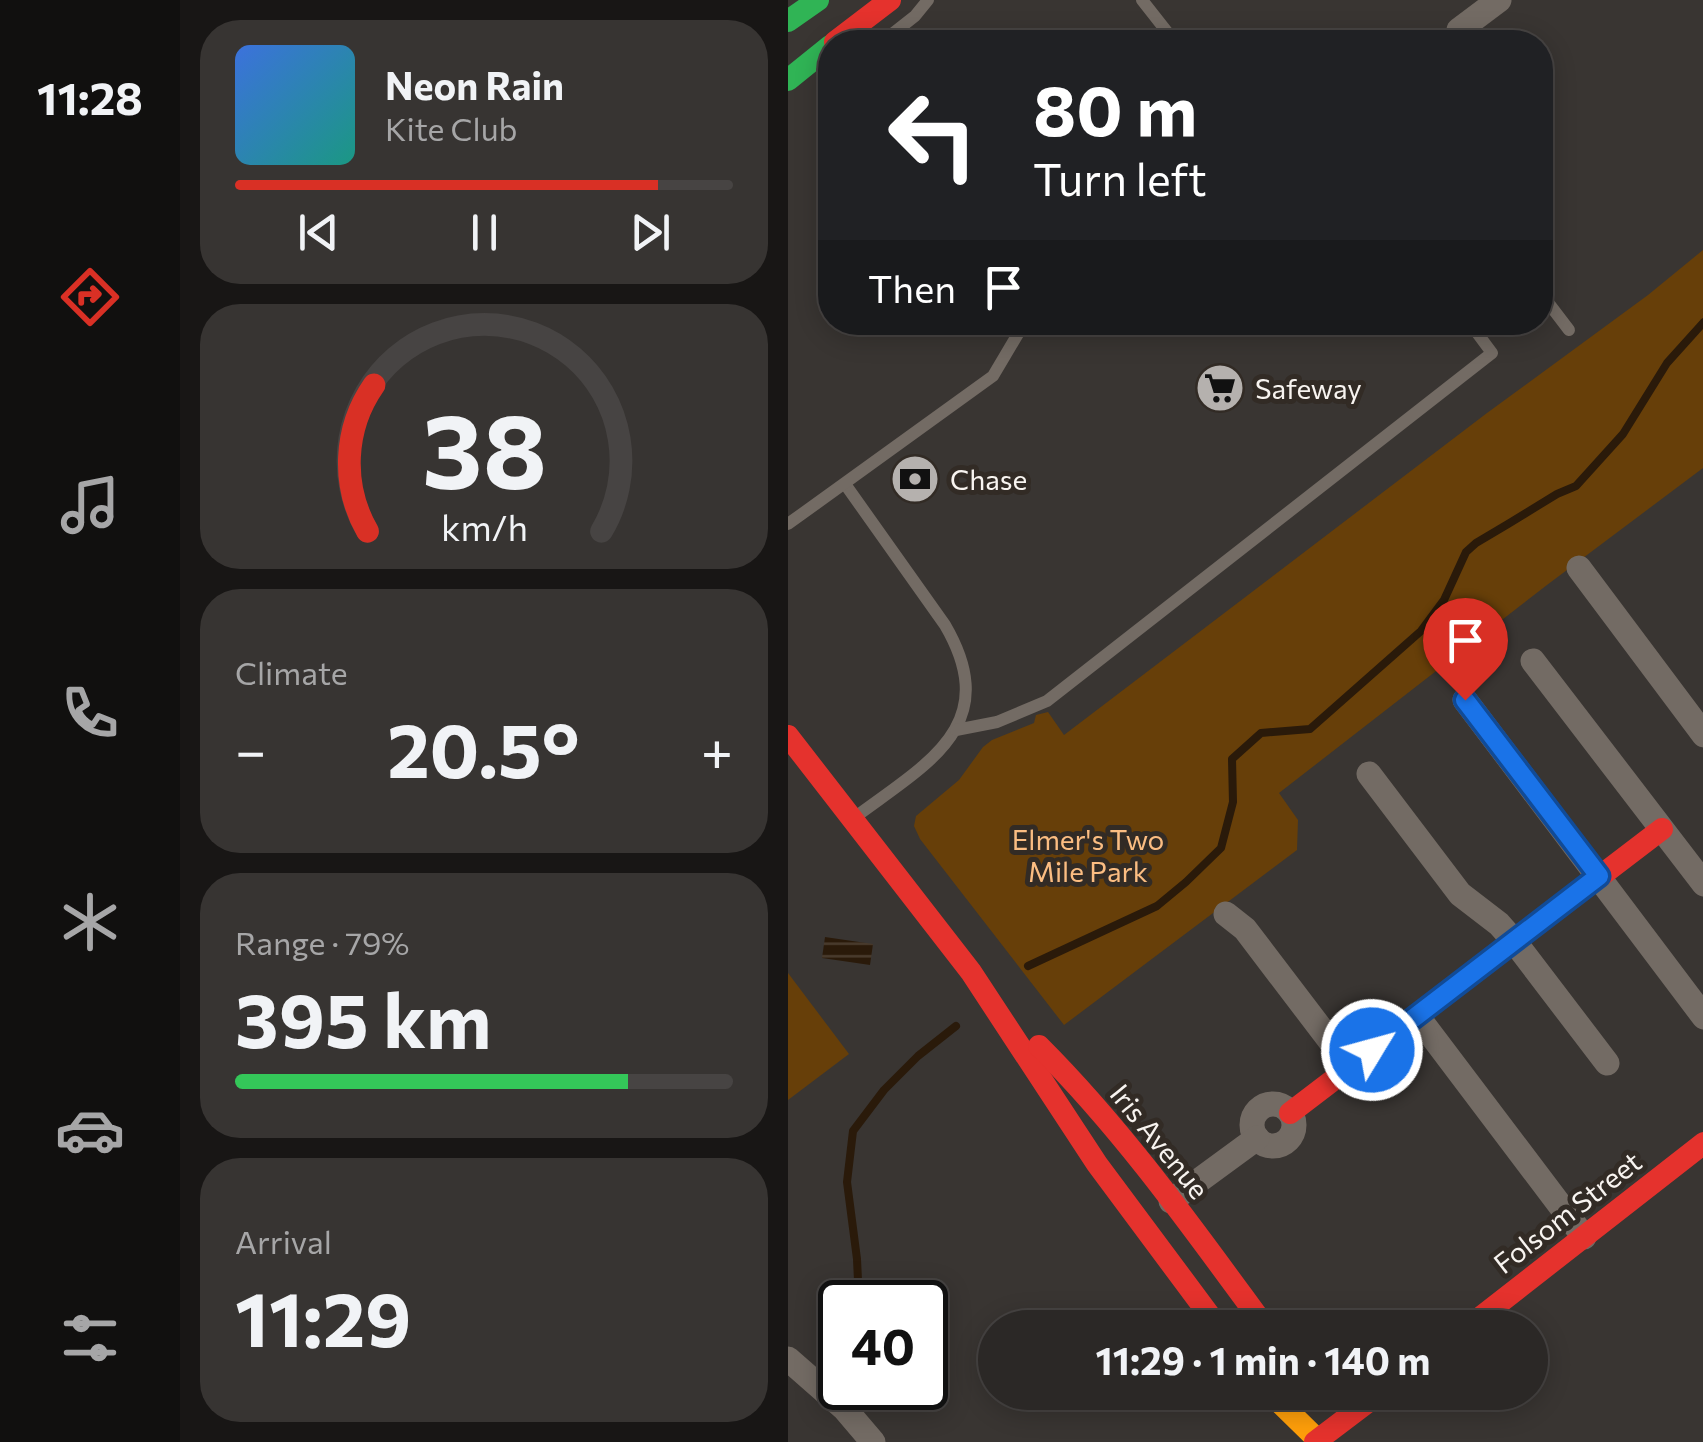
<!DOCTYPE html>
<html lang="en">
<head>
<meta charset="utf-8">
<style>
	body { margin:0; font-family:Commissioner,sans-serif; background:#373432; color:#f1f3f6; height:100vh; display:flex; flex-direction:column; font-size:38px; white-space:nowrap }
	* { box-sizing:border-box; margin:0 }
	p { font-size:32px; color:#a6a6a7 }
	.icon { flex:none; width:55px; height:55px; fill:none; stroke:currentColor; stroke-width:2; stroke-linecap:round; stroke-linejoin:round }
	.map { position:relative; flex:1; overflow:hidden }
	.drawer { display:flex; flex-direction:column; gap:20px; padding:20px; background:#181615; width:608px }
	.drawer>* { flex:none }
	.hud { position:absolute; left:30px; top:30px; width:735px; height:305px; border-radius:40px; box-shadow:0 5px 25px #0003,0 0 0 2px #474443; background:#202124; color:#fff; overflow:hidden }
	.speed { position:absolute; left:30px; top:1280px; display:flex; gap:20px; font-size:50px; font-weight:700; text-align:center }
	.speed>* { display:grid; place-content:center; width:130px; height:130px; border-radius:50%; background:#2b2826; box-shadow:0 5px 25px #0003,0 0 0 2px #474443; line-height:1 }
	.speed .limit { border:5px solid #111; border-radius:15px; background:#fff; color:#111 }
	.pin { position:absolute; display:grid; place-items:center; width:85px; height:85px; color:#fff; margin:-102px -42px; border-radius:50% 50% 50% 0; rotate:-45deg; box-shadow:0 0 10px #0007 }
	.pin .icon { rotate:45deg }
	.me { position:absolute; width:110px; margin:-55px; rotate:53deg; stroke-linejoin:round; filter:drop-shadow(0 0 8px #0008) }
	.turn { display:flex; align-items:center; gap:35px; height:210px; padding:0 50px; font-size:45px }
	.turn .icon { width:130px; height:130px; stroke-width:2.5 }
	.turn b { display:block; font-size:70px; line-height:85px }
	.then { display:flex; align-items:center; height:95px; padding:0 50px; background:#0003; gap:20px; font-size:38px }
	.big { font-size:75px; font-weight:700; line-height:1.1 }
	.drawer .tile { flex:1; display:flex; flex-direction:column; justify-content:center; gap:15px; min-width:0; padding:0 35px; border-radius:40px; background:#373432 }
	.drawer .dial { align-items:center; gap:0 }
	.dial svg { height:260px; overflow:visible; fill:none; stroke:#474443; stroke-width:7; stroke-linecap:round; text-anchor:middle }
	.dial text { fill:#f1f3f6; stroke:none }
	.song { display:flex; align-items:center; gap:30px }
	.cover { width:120px; height:120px; border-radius:15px; background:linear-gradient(135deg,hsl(220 70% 55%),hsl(170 70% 35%)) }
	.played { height:10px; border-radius:5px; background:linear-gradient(90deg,#d93025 85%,#474443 85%) }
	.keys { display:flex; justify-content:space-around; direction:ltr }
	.heat { display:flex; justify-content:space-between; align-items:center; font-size:55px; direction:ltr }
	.charge { height:15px; border-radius:8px; background:linear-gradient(90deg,#34c759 79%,#474443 0) }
	.trip { position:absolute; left:190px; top:1310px; width:570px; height:100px; border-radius:50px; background:#2b2826; box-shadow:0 5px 25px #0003,0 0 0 2px #474443; font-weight:700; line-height:100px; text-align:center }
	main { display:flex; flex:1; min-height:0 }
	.tabs { display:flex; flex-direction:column; width:180px; justify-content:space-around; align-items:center; background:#11100f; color:#a6a6a7 }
	.tabs .icon { width:70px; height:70px }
	.tabs .active { color:#d93025 }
	.tabs b { font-size:45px; color:#f1f3f6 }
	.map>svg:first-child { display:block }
	.green { fill:#673f09 }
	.water { fill:url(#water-rules) }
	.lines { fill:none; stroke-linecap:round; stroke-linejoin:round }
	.stream { stroke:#2a1a0a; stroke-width:8 }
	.lane { stroke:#736b64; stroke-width:12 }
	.street { stroke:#736b64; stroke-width:25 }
	.fast { stroke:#30b455; stroke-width:22 }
	.slow { stroke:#ff9f0a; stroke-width:22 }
	.jam { stroke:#e5322d; stroke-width:22 }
	.route-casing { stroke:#114b97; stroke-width:25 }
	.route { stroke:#1a73e8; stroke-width:18 }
	.labels { text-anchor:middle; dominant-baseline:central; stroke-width:10; stroke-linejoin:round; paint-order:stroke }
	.poi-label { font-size:28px; fill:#f8f4f0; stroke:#322b25; text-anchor:start }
	.park-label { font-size:28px; fill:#fbbd82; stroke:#322b25 }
	.street-label { font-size:28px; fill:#f8f4f0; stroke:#322b25 }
</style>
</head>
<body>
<main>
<nav class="tabs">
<b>11:28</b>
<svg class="icon active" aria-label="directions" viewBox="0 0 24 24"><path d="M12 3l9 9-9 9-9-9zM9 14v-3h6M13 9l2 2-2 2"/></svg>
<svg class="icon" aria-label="music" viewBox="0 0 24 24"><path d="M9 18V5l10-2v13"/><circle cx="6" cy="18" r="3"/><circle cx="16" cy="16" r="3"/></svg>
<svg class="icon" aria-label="phone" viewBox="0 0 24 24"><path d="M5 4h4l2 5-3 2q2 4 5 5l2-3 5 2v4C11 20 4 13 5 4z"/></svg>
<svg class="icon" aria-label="climate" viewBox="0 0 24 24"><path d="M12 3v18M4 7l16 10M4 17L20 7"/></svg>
<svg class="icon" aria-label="car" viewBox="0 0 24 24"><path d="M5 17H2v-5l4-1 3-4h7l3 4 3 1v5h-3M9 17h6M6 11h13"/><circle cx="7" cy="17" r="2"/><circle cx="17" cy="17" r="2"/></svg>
<svg class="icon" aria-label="filters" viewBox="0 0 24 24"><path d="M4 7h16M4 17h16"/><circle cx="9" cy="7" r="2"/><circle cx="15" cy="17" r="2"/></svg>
</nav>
<section class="drawer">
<div class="tile">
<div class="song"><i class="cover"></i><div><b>Neon Rain</b><p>Kite Club</p></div></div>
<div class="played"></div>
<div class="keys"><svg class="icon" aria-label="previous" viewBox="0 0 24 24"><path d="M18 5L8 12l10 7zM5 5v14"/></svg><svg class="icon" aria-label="pause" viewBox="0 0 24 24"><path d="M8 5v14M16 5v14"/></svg><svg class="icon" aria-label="next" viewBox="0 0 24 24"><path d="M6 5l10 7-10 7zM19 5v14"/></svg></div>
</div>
<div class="tile dial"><svg viewBox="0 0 100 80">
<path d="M14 69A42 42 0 1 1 86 69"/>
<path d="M14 69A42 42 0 0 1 16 24" stroke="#d93025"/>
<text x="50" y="56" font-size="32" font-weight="700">38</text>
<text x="50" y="72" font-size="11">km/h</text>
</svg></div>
<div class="tile"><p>Climate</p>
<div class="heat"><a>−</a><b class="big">20.5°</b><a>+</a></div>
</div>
<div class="tile"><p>Range · 79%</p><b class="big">395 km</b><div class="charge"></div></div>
<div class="tile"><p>Arrival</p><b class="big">11:29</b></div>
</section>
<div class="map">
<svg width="916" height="1442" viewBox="0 0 916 1442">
	<defs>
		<pattern id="water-rules" width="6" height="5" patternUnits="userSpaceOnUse" patternTransform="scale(2.5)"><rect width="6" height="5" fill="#2a1a0a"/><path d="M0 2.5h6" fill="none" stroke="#4a3c2e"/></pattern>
	</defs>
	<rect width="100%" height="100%" fill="#393532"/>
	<g class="green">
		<path d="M915,250V468L759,585L491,793L510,820L509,850L276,1025L132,839L126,826L128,816L171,780L195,747L204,740L246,723L248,715L260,712L276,735L699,413L860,295Z"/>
		<path d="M0,973L61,1054L0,1100Z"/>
	</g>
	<path class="water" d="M37,937L85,944L82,965L34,958Z"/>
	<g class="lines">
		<g class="stream">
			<path d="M240,966L369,906L398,882L433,848L445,802L444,759L473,733L522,729L633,631L656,600L678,552L688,543L720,524L769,494L788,486L835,434L879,363L916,322"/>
			<path d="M71,1302L69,1259L59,1182L65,1131L96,1090L130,1056L168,1026"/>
			<path d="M73,1388V1393"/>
		</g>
		<g class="lane">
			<path d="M354,0L387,42"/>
			<path d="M94,42L127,16L140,0"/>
			<path d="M654,42L671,30"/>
			<path d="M752,292L781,330"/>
			<path d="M57,484L157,625C216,726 138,764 66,818"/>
			<path d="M0,524L205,376L237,322"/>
			<path d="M168,730L209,722L259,701L704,353L681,322"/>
		</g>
		<g class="street">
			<path d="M671,30L711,0"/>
			<path d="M791,568L916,735"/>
			<path d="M745,661L916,884"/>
			<path d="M677,700L916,1017"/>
			<path d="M581,774L672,894L711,924L726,941L819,1063"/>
			<path d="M438,914L457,929L562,1067"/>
			<path d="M629,1016L796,1237"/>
			<circle cx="485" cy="1125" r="21"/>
			<path d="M383,1201L469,1138"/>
			<path d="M0,1359L56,1408L85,1442"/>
		</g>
		<g class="fast">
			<path d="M0,21L30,0"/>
			<path d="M0,80L42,46"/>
		</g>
		<path class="slow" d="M481,1392L532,1442"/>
		<g class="jam">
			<path d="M47,42L102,0"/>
			<path d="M0,736L183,972L309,1164L431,1328"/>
			<path d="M251,1046C337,1132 406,1230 478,1328"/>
			<path d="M502,1113L874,829"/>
			<path d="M679,1328L916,1143"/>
			<path d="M527,1442L593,1392"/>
		</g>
	</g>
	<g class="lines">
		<g class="route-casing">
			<path id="route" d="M584,1050L811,876L677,700"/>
		</g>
		<use href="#route" class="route"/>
	</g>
	<defs>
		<g id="supermarket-disc" transform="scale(2.5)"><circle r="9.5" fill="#b5b1ae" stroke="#322b25"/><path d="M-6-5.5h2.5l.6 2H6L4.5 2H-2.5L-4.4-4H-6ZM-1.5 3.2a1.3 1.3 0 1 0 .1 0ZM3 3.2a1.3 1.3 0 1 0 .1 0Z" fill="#111"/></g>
		<g id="bank-disc" transform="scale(2.5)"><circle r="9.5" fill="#b5b1ae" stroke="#322b25"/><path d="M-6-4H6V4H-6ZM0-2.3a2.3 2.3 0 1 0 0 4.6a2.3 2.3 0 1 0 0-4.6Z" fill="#111"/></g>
	</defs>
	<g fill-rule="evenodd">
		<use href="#supermarket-disc" x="432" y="388"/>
		<use href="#bank-disc" x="127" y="479"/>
	</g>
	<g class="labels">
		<g class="poi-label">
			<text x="467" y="388">Safeway</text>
			<text x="162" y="479">Chase</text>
		</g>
		<g class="park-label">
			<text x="300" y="839">Elmer's Two<tspan x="300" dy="32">Mile Park</tspan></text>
		</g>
		<g class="street-label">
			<text transform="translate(372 1141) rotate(51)">Iris Avenue</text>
			<text transform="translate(779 1212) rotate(-38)">Folsom Street</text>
		</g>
	</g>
</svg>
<div class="speed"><div class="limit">40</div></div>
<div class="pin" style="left:677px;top:700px;background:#d93025"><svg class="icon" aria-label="arrive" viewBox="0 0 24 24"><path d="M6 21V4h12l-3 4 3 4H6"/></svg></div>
<svg class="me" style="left:584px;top:1050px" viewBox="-20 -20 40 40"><circle r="17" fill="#1a73e8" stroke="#fff" stroke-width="3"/><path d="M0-11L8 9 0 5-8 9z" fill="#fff"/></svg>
<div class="trip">11:29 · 1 min · 140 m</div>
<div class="hud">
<div class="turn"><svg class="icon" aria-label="left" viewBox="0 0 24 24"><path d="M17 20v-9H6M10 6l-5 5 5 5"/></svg><div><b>80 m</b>Turn left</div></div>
<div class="then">Then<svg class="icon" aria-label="arrive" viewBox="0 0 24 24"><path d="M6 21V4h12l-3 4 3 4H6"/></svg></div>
</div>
</div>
</main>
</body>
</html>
